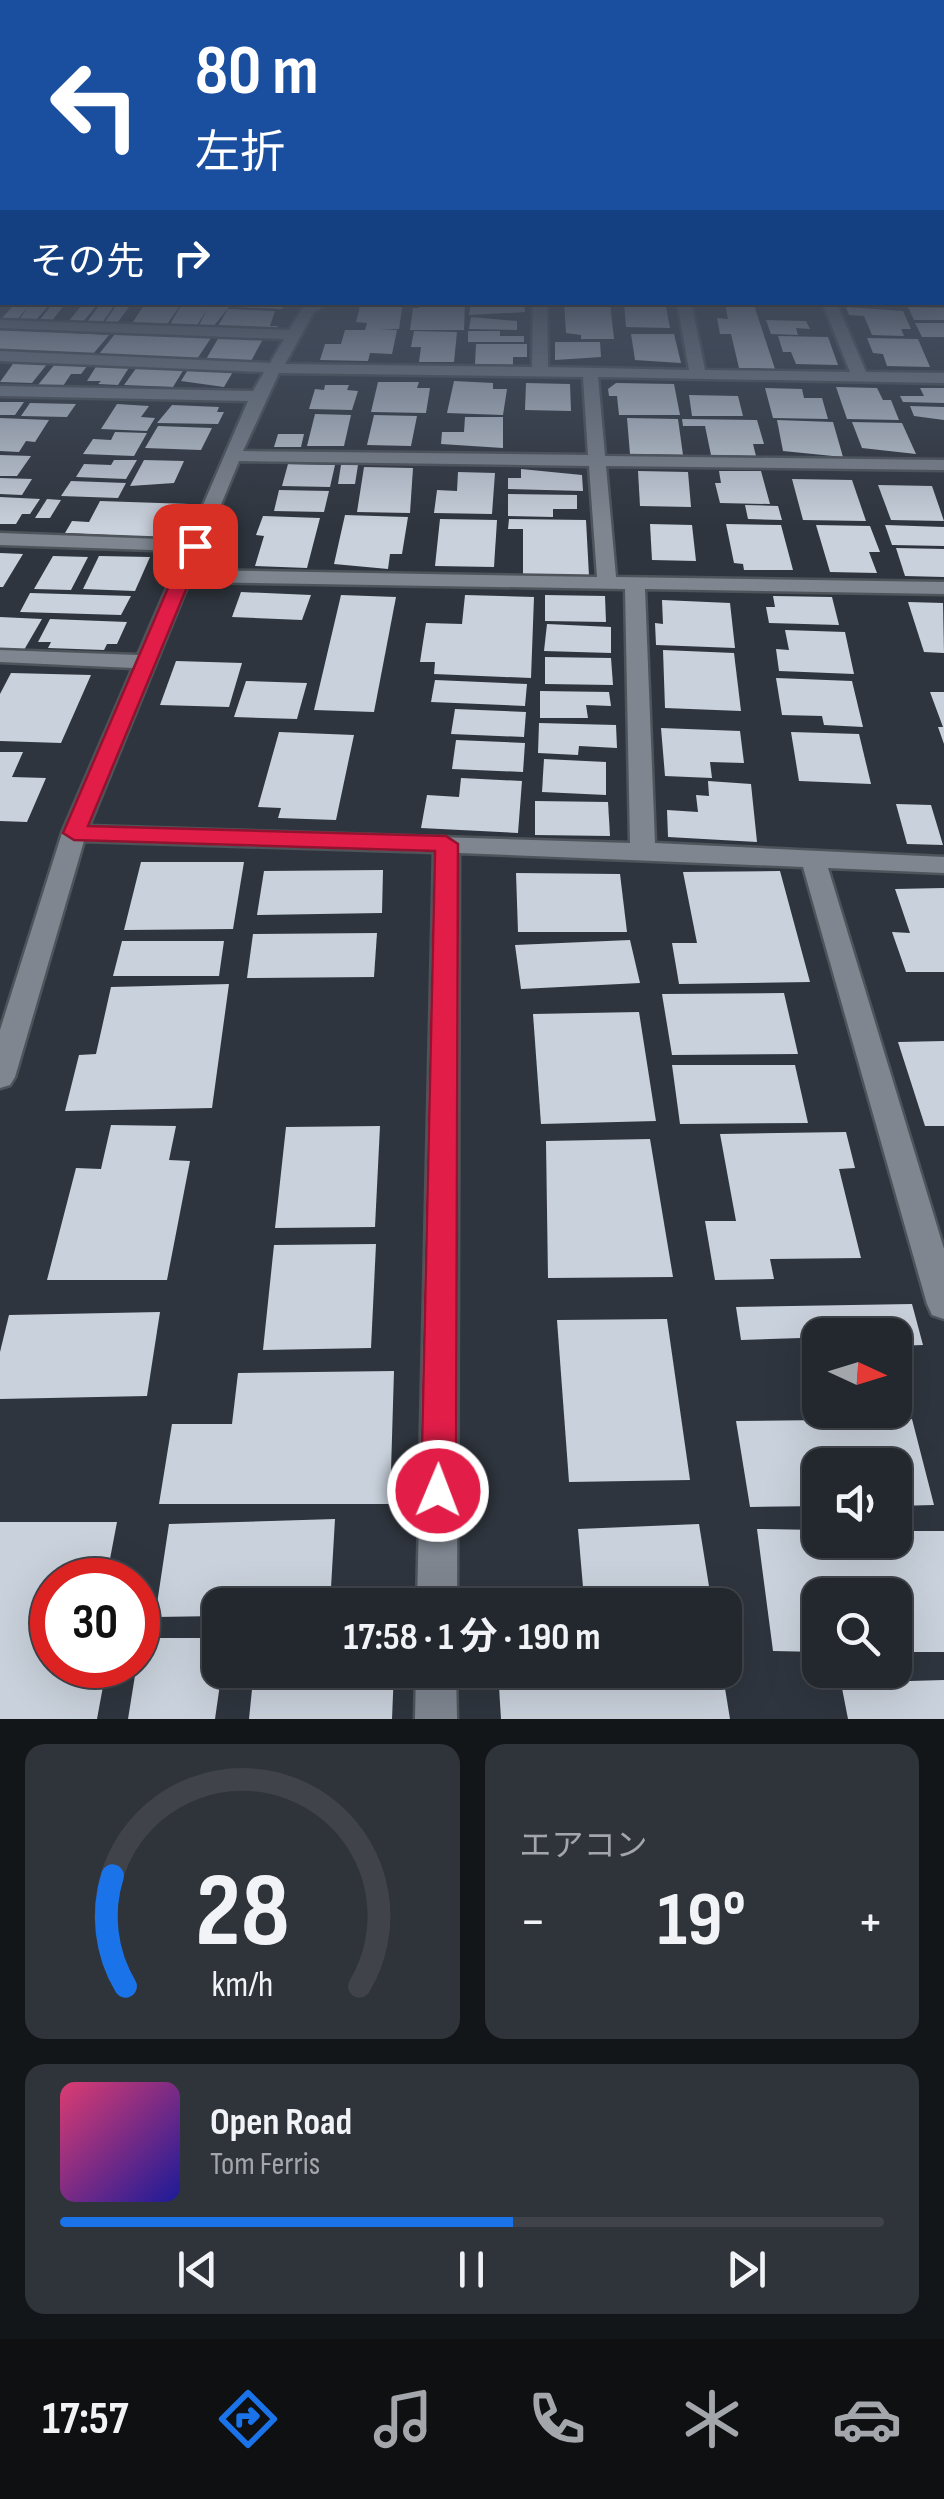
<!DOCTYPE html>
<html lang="ja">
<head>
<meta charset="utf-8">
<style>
	body { margin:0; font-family:"Sofia Sans Condensed","Noto Sans JP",sans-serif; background:#2f343a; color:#f1f3f6; height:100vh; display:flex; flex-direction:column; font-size:38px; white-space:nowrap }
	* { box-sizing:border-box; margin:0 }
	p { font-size:32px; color:#a3a6aa }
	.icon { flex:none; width:55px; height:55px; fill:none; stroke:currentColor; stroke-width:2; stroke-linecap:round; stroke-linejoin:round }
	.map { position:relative; height:1719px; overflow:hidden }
	.sheet { display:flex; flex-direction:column; gap:25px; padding:25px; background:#131619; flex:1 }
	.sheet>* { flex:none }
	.banner { position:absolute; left:0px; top:0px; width:945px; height:305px; box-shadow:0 10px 40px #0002,0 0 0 2px #40444a; background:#1a4fa0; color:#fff; overflow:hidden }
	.needle { width:65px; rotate:94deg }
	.controls { position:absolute; left:802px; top:1318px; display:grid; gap:20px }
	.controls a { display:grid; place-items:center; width:110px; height:110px; border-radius:20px; background:#23282e; box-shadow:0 10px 40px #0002,0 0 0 2px #40444a; font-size:50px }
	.speed { position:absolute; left:30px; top:1558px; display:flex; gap:20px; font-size:50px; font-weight:700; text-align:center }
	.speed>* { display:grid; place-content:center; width:130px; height:130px; border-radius:50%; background:#23282e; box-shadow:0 10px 40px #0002,0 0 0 2px #40444a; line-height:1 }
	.speed .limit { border:15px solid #d22; background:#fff; color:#111 }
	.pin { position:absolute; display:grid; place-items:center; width:85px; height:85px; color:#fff; margin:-42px; border-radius:20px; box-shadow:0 5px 15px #0006 }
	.me { position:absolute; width:110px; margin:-55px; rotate:1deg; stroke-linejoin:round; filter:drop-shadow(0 0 8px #0008) }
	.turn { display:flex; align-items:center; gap:35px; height:210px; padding:0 30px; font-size:45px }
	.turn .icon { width:130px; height:130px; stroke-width:2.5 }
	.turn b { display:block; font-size:70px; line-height:85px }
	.then { display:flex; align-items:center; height:95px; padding:0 30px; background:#0003; gap:20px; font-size:38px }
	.big { font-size:75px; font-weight:700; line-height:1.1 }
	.sheet .tile { flex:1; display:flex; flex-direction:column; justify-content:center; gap:15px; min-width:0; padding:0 35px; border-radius:20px; background:#2f343a }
	.sheet .dial { align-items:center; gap:0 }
	.dial svg { height:260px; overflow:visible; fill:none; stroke:#40444a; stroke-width:7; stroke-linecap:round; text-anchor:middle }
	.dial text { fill:#f1f3f6; stroke:none }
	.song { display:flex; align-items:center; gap:30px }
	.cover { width:120px; height:120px; border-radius:15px; background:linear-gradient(135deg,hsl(340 70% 55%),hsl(240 70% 35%)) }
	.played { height:10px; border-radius:5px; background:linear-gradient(90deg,#1a73e8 55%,#40444a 55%) }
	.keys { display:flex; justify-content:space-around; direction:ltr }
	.heat { display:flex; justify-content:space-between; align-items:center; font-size:55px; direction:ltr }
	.sheet .tiles { flex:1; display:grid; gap:25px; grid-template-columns:1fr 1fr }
	.tile:last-child { grid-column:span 2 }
	.trip { position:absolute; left:202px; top:1588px; width:540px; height:100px; border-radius:20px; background:#23282e; box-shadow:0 10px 40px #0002,0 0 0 2px #40444a; font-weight:700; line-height:100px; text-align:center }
	.dock { display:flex; height:160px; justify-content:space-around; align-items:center; background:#0e1012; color:#a3a6aa }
	.dock .icon { width:70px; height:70px }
	.dock .current { color:#1a73e8 }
	.dock b { font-size:45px; color:#f1f3f6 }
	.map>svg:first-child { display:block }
	.building { fill:#c9d1dc }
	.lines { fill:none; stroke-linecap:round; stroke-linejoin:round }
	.minor-casing { stroke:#4e545a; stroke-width:5 }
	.minor { fill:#7f8690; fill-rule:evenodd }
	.route { fill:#e11d48; stroke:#92132f; stroke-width:2.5 }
</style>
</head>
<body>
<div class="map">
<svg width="944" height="1719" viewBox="0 0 944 1719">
	<rect width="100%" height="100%" fill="#2f353e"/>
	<g class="building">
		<path d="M17,302H43L51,303L36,320H19L28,307L17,320L1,319Z"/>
		<path d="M146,302H176L173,307H179L166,326L131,325Z"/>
		<path d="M183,302H233L213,327H198L208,308L196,327L169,326Z"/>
		<path d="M237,302H286L282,309L234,307Z"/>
		<path d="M369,302H403L399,329H379L397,330L392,354L370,353L368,361L320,360L325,344H341L345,330H365L367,323L356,322L360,306Z"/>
		<path d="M419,302H465L464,330H410L413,308H419Z"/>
		<path d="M471,302H524L525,312L469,315Z"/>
		<path d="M564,302H610L614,339H581V335L566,333Z"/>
		<path d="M624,302H665L670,328L626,327Z"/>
		<path d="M53,303L65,304L51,322H38Z"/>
		<path d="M725,304L754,305L775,369L739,368L731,334H720L717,318L728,319Z"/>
		<path d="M82,305L96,306L83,322H68Z"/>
		<path d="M99,306H114L102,323H86Z"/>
		<path d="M116,306L129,307L117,323H104Z"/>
		<path d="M846,307L903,311L911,329H901L904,336L872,335L864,316L849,315Z"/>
		<path d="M908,307L944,308V320H914Z"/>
		<path d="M228,309L275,311L270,326H278L274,332L216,329Z"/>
		<path d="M471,317L517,321V330L469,329Z"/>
		<path d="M766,320L806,321L810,329L796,328L798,335L771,334Z"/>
		<path d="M915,323H944V337H922Z"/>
		<path d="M0,329L109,335L93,354L0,350Z"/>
		<path d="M414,331L457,332L454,362H419L421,347H411Z"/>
		<path d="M468,331H500V336H524V342H468Z"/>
		<path d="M115,334L211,338L197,359L99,354Z"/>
		<path d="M631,334H674L681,363L635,360Z"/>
		<path d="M778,336L828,337L838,365L796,364L791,352H783Z"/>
		<path d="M219,337L263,339L250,363L205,361Z"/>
		<path d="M867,338L918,339L930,367L887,366L883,354L873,353Z"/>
		<path d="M555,342H600L601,357L555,360Z"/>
		<path d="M476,344H527V357H513V365L475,364Z"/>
		<path d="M15,361L48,363L32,383L0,382Z"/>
		<path d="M55,364L88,365L81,374H71L63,386L38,385Z"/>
		<path d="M97,365L130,366L118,385L98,384L101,381H87Z"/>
		<path d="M137,367L184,369L173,387L124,385Z"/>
		<path d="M189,368L234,370L224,387L181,381Z"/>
		<path d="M454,381L493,383V389H507L503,415L447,413Z"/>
		<path d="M378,382H419L417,388H430L426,413L371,412Z"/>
		<path d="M526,383L570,384L571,411L525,410Z"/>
		<path d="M616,383L674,384L680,415H619L617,396H609L608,389Z"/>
		<path d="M325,385H349L347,390L358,391L352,410L309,409L315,389L324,390Z"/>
		<path d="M836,387L877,388L883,400H891L899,420L847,419Z"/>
		<path d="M765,388L802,389L804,398H822L828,419L773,418Z"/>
		<path d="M920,388H944V403L903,402L900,396H924Z"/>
		<path d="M689,395L738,396L743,416H692Z"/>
		<path d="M0,402H24L15,415H0Z"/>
		<path d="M30,403L76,404L67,417L21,416Z"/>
		<path d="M117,404L149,406L141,417L155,418L147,431L101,429Z"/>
		<path d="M172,405L219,407L217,412H224L218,424L157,423Z"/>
		<path d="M910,406L944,407V420L914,416Z"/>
		<path d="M315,414L351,415L344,446H307Z"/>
		<path d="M374,415L417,416L411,446L367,445Z"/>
		<path d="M465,417H503V448L441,444L442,432H464Z"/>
		<path d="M0,418L49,420L35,442L26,441L19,452L0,451Z"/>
		<path d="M627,418L678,419L683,455L630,454Z"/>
		<path d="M682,419L757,420L764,444H753L756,456L711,455L705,426H683Z"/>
		<path d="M777,420L833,422L843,457L783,451Z"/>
		<path d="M852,422L902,423L916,454L862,448Z"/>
		<path d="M158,426L212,428L201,450L145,448Z"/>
		<path d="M115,432L147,433L134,456L83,454L93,439L111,440Z"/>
		<path d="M278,434H304L301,447H274Z"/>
		<path d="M0,455L31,456L17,476H0Z"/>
		<path d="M114,460H137L126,479L76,477L84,464L111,465Z"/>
		<path d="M144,460L184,461L174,483L130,486Z"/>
		<path d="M288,464L335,465L330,487L282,486Z"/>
		<path d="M341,465H358L355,484H338Z"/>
		<path d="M364,467L413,468L410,513L357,512Z"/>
		<path d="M521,469L582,475L583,491L508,489V478H521Z"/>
		<path d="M638,471L688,472L691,507L640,506Z"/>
		<path d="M719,471H761L770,504L720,503L715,483H721Z"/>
		<path d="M458,472L495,473L492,514L434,513L437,490L457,491Z"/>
		<path d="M0,478L32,479L22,495L0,494Z"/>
		<path d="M792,479L852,480L866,521L803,520Z"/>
		<path d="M71,481L126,483L118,498L61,496Z"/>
		<path d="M878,485L932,486L944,521L891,520Z"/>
		<path d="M279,490L329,491L324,512L274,511Z"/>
		<path d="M508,494L577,495V509H553V517L508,516Z"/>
		<path d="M0,497L40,499L30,514H22L16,524H0Z"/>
		<path d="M47,499L61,500L50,518H35Z"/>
		<path d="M100,501L189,504L183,517H164L154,537L65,533L72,521L89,522Z"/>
		<path d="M745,505L778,506L782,520L748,519Z"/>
		<path d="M345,515L408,517L402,554H390L388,569L334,564Z"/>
		<path d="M263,516L320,518L307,568L255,566L264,536L256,535Z"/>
		<path d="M440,519L497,520L494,567L435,566Z"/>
		<path d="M509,519L586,520L589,576L523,575V529H508Z"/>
		<path d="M650,524L692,525L696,561L652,560Z"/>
		<path d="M726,524L781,525L793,570H744L743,564L734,563Z"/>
		<path d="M816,525L870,526L880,552H869L877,573L830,572Z"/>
		<path d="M885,525L944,527V546L892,545Z"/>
		<path d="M896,548L944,549V577L905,576Z"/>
		<path d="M0,553L23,554L3,587H0Z"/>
		<path d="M53,556L88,557L71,590L34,589Z"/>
		<path d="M99,556L150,557L135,591L83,589Z"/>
		<path d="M241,592L311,595L302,620L232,617Z"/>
		<path d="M30,593L131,596L121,615L20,612Z"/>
		<path d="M341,595L396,597L374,712L314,710Z"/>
		<path d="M465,595L534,597L531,678L434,674L435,662H420L426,623L462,624Z"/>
		<path d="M545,595L605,596L606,622L545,621Z"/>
		<path d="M773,596L832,597L839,625L769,623L766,607H775Z"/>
		<path d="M662,600L730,603L735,648L656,645L655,623L663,624Z"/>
		<path d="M908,602L943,603L944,653L924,652Z"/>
		<path d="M0,617L42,619L24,650L0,649Z"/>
		<path d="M50,619L127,622L117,644H107L104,650L48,648L51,642H38Z"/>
		<path d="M547,624L611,627V653L544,651Z"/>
		<path d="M785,630L845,632L854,674L779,671L776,649L789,650Z"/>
		<path d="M663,650L734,653L741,711L665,708Z"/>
		<path d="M545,657L611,658L613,685L545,684Z"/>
		<path d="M176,661L242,663L229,707L160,705Z"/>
		<path d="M11,673L91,675L61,743L0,741V694Z"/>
		<path d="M776,678L852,681L863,727L824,725L822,716L782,715Z"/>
		<path d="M435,680L527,684L525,706L431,702Z"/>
		<path d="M246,681L307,683L297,719L234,717Z"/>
		<path d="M540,691L609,692L611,706L586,705L588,718H540Z"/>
		<path d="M930,692H944V744L938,727H943Z"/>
		<path d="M455,709L526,712L524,737L451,734Z"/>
		<path d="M539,723L616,725L617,748L579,746L578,755L538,753Z"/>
		<path d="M661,728L740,731L744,763L710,762L712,778L665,776Z"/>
		<path d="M279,732L354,735L336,820L278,818L281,808L258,807Z"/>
		<path d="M791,732L859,734L871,784L799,781Z"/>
		<path d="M456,740L525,743L523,772L452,769Z"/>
		<path d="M0,752H23L12,777L46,778L27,822L0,821Z"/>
		<path d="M544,759L606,762V795L542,792Z"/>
		<path d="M461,778L522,781L518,833L421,828L427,795L459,797Z"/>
		<path d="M708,781L751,784L757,842L668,837L667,810L698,812L696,795L709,796Z"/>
		<path d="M535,801L608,802L610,836L535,835Z"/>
		<path d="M896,804L931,805L943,845L907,844Z"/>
		<path d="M141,862H244L233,929L124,930Z"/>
		<path d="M383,870L382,913L257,915L264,871Z"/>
		<path d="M780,871L810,982L679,984L672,943H697L683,872Z"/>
		<path d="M516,873L620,874L627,932H518Z"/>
		<path d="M944,888V972H906L892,932L910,933L895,889Z"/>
		<path d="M377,933L374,977L247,978L253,934Z"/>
		<path d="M630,940L640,983L521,989L515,945Z"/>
		<path d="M122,941H224L219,976H113Z"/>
		<path d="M229,984L212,1108L65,1111L79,1055L96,1054L111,987Z"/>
		<path d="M784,993L798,1054L672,1055L662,994Z"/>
		<path d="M639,1012L656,1121L541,1124L533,1014Z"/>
		<path d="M944,1041V1126H925L898,1042Z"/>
		<path d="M672,1065H795L808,1123L680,1124Z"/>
		<path d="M111,1125L176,1126L169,1160L190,1161L167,1280H47L76,1168L101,1169Z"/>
		<path d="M380,1126L375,1227L275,1228L286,1127Z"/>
		<path d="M846,1132L855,1168L839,1169L861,1258L770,1259L774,1279L715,1280L705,1221H736L720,1134Z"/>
		<path d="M650,1139L673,1277L548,1278L546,1141Z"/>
		<path d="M376,1244L371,1348L263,1350L274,1245Z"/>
		<path d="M912,1304L923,1345L895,1346V1335L741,1340L736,1307Z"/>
		<path d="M160,1312L147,1396L0,1399V1352L9,1315Z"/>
		<path d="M667,1319L690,1480L569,1482L557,1320Z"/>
		<path d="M394,1371L390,1504H159L172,1424H232L238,1373Z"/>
		<path d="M912,1419L934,1505L895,1506V1465H820V1506L750,1507L736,1421Z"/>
		<path d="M335,1519L330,1605H220V1616L155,1617L169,1524Z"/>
		<path d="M0,1522H117L106,1580H52V1665H122L119,1681H104L97,1719H0Z"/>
		<path d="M699,1524L712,1605H495L494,1591L583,1587L578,1529Z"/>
		<path d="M757,1529L820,1530V1540H895V1531H944V1652H895V1595H820V1652L773,1651Z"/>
		<path d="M141,1638H220L222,1670L215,1719H128Z"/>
		<path d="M254,1670H394L392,1719H249Z"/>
		<path d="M498,1670H722L730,1719H501Z"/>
		<path d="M944,1680V1719H848L841,1683Z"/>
	</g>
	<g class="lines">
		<g class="minor-casing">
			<g id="minor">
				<path d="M312,302H331L314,312L285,364L532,367L533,302H547L548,367L689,370L677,302H691L705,370L850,372L822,302H836L866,372L944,373V383L598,377L605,456L944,460V470L606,466L616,577L944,582V594L645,589L655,843L944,857V873L828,868L944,1249V1319L932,1315L927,1304L803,867L459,853L457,1605H417L434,852L84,841L15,1077L10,1085L0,1088V1030L62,833L133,668L0,662V650L138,655L183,551L0,545V533L188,540L248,401L0,396V386L253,391L264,372L0,361V351L270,363L284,339L0,328V320L289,330L304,306ZM279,373L583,377L588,455L243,451ZM239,461L589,466L597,577L194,570ZM189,582L625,589L630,843L89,826Z"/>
				<path d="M416,1670H456L457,1719H415Z"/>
			</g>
		</g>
		<use href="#minor" class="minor"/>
	</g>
	<linearGradient id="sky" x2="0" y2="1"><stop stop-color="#1a1d22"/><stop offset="0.54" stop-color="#475163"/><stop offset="1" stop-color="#475163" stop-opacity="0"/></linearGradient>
	<rect width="944" height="528" fill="url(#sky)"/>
	<path class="route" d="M195,541L204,546L88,826L446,836L458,844L456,1491L451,1503L438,1507L426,1503L421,1491L435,851L74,840L63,833L186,546Z"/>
</svg>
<div class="controls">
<a><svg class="needle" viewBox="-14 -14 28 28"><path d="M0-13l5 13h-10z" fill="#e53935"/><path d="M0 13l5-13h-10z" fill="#a3a6aa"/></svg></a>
<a><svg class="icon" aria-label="sound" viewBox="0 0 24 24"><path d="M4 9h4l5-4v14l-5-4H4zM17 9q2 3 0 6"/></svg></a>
<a><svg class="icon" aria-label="search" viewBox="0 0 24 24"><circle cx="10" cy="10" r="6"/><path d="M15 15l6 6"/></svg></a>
</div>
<div class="speed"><div class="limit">30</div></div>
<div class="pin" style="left:195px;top:546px;background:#d93025"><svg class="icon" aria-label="arrive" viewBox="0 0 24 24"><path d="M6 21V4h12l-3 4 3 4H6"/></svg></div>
<svg class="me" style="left:438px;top:1491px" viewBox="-20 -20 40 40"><circle r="17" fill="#e11d48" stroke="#fff" stroke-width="3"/><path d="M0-11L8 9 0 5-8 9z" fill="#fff"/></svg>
<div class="trip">17:58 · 1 分 · 190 m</div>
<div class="banner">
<div class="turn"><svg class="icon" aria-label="left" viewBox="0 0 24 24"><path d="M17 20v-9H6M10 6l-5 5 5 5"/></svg><div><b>80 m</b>左折</div></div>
<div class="then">その先<svg class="icon" aria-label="right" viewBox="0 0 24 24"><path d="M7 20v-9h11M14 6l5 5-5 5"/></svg></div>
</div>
</div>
<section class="sheet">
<div class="tiles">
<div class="tile dial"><svg viewBox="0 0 100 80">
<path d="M14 69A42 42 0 1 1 86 69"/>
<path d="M14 69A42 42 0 0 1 10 35" stroke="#1a73e8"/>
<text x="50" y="56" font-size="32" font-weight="700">28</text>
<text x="50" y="72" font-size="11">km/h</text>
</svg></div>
<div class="tile"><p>エアコン</p>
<div class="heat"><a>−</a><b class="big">19°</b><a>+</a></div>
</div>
<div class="tile">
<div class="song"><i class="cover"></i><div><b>Open Road</b><p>Tom Ferris</p></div></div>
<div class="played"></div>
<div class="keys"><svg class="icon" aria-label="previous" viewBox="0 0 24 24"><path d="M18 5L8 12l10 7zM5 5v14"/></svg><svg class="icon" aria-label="pause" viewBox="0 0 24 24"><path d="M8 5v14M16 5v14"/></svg><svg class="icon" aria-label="next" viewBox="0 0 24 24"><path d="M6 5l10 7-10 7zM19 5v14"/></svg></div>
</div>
</div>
</section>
<nav class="dock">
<b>17:57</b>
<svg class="icon current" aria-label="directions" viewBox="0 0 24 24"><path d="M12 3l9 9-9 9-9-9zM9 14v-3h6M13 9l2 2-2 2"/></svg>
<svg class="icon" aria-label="music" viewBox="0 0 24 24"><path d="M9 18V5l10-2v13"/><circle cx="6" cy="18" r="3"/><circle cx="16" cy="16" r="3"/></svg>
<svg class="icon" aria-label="phone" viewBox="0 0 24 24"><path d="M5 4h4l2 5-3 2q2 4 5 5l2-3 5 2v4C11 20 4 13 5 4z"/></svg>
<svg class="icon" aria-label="climate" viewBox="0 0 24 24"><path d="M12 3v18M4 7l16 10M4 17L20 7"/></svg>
<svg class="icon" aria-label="car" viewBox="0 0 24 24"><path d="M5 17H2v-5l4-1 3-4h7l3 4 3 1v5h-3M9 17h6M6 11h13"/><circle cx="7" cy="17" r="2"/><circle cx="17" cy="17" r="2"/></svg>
</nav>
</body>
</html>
